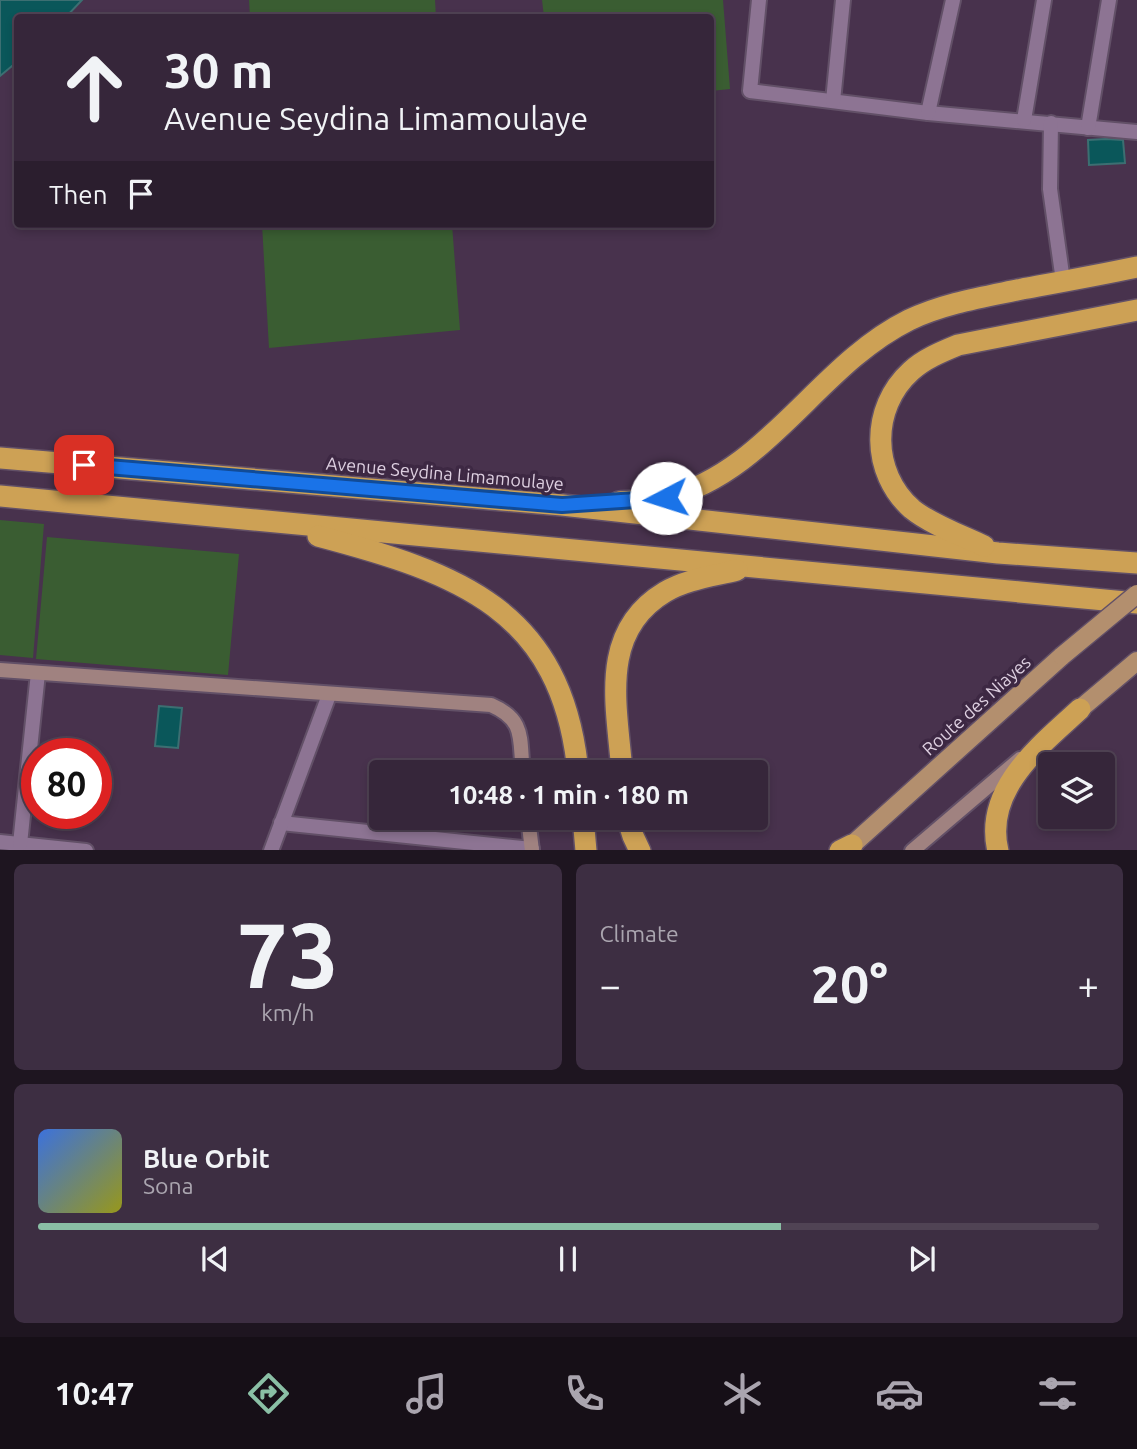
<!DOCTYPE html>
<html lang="en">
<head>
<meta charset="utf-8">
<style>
	body { margin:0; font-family:Ubuntu,sans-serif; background:#3d2e42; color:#f1f3f6; height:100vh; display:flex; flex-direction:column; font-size:26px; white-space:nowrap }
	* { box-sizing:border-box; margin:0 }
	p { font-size:23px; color:#aaa5af }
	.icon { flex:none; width:38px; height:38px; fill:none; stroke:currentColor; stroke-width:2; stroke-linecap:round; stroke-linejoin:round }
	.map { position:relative; height:850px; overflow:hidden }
	.panel { display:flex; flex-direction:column; gap:14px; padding:14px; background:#1e1520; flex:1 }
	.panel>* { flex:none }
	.hud { position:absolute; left:14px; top:14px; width:700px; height:214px; border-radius:7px; box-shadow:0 4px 10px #0003,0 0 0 2px #504354; background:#36263a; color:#f1f3f6; overflow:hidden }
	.buttons { position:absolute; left:1038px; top:752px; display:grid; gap:14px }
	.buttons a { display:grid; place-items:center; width:77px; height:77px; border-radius:7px; background:#36263a; box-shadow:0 4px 10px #0003,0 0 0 2px #504354; font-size:35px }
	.speed { position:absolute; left:21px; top:738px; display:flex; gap:14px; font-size:35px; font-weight:700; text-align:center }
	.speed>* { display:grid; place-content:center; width:91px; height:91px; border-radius:50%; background:#36263a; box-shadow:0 4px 10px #0003,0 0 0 2px #504354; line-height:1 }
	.speed .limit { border:10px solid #d22; background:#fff; color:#111 }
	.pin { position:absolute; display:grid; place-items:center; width:60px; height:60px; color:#fff; margin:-30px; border-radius:14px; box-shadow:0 4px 10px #0006 }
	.me { position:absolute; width:77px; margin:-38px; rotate:265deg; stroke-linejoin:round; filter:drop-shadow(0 0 5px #0008) }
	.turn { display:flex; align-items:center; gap:24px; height:147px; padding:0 35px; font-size:32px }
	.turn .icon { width:91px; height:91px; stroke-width:2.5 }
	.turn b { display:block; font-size:49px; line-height:60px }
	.then { display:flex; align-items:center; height:66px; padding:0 35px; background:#0003; gap:14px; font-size:26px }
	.big { font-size:52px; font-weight:700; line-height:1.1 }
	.panel .widget { flex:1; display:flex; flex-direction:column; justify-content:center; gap:10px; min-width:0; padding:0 24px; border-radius:10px; background:#3d2e42 }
	.panel .dial { align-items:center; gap:0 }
	.dial b { font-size:91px; line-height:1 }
	.song { display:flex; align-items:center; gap:21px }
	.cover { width:84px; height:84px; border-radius:10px; background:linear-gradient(135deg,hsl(220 70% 55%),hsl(60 70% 35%)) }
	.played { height:7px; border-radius:4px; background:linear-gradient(90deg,#8abfa5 70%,#504354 70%) }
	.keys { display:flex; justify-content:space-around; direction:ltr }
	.heat { display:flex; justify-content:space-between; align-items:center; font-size:38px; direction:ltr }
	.panel .tiles { flex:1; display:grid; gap:14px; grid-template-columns:1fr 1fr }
	.widget:last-child { grid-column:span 2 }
	.trip { position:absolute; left:369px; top:760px; width:399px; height:70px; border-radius:7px; background:#36263a; box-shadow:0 4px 10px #0003,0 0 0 2px #504354; font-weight:700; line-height:70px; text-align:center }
	.menu { display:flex; height:112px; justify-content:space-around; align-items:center; background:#160f17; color:#aaa5af }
	.menu .icon { width:49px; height:49px }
	.menu .on { color:#8abfa5 }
	.menu b { font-size:32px; color:#f1f3f6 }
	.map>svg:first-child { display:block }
	.green { fill:#3a5d32 }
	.building { fill:#0a575a; stroke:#3c6f72; stroke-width:2 }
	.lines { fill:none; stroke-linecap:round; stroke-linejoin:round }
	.street-casing { stroke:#625067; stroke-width:18 }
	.secondary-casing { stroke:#625067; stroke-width:18 }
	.primary-casing { stroke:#625067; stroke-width:21 }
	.highway-casing { stroke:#625067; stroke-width:24 }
	.street { stroke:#8d7493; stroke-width:14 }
	.secondary { stroke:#a08280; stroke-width:14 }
	.primary { stroke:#b38f6e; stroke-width:18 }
	.highway { stroke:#cda155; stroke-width:21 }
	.primary-bridge-casing { stroke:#625067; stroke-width:21; stroke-linecap:butt }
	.primary-bridge { stroke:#b38f6e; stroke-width:18 }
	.route-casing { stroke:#114b97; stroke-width:18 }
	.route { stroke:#1a73e8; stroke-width:12 }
	.labels { text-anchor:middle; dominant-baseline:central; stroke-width:7; stroke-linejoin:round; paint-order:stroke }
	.street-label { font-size:18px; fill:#ddcfe0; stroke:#3d2843 }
</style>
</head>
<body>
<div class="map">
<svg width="1137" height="851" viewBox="0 0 1137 851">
	<rect width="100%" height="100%" fill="#48324d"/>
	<g class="green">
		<path d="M249,0H435L436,17H250Z"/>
		<path d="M542,0H723L730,89L711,91L710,18L544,17Z"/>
		<path d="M262,224H452L460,330L269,348Z"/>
		<path d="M0,520L44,524L33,658L0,655Z"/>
		<path d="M47,537L239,554L228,675L36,659Z"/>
	</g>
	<g class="building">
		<path d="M0,0H82L65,18H18V61L0,76Z"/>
		<path d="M1106,139L1123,140L1125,163L1089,165L1088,140Z"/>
		<path d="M159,706L182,708L178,748L155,746Z"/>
	</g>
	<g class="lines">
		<g class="street-casing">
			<g id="street">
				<path d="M759,0L750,91L928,113L1137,132"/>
				<path d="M833,101L843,0"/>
				<path d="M928,113L953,0"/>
				<path d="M1024,120L1044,0"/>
				<path d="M1051,123L1050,189L1063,281"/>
				<path d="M1088,128L1109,0"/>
				<path d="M281,823L532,849"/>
				<path d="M0,842L86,851"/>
				<path d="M20,844L38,673"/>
				<path d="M271,851L329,695"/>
			</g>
		</g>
		<g class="secondary-casing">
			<g id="secondary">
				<path d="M0,670L491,705C526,720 519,739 523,772"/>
				<path d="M528,817L532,851"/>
				<path d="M912,851L1020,759"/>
			</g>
		</g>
		<g class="primary-casing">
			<g id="primary">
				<path d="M1080,709L1137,661"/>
				<path d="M852,845L1062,656"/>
			</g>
		</g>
		<g class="highway-casing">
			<g id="highway">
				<path d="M0,458L562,505L998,553L1137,563"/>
				<path d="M0,496L1137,603"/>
				<path d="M619,502C634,501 651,501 666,498C768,472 818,365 909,320C945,303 984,297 1022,289C1060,282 1099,275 1137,267"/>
				<path d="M318,536C458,573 562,609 578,772"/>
				<path d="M984,546C963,536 930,524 912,509C871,473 870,408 911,371C924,359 941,352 958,345L1137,310"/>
				<path d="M622,772C617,706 598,632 665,592C687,579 714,576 737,570"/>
				<path d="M583,817L586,851"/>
				<path d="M627,817L633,836L640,851"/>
				<path d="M840,851L852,845"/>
				<path d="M998,851C983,789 1041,745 1080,709"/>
			</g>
		</g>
		<use href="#street" class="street"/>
		<use href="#secondary" class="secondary"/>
		<use href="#primary" class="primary"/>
		<use href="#highway" class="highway"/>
		<g class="primary-bridge-casing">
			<path id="primary-bridge" d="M1062,656L1137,594"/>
		</g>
		<use href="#primary-bridge" class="primary-bridge"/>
	</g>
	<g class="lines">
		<g class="route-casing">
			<path id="route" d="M84,465L562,505L666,498"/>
		</g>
		<use href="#route" class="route"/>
	</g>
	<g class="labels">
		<g class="street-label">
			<text transform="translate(445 473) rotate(5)">Avenue Seydina Limamoulaye</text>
			<text transform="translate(976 705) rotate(-42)">Route des Niayes</text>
		</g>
	</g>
</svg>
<div class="buttons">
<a><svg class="icon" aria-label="layers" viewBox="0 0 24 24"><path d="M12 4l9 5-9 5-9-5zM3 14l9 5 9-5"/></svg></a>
</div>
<div class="speed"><div class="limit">80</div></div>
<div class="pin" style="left:84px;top:465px;background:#d93025"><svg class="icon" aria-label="arrive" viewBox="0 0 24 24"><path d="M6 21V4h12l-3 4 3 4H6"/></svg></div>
<svg class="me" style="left:666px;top:498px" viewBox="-20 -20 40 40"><circle r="19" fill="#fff"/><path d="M0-13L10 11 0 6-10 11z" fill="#1a73e8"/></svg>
<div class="trip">10:48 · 1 min · 180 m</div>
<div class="hud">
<div class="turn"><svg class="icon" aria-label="ahead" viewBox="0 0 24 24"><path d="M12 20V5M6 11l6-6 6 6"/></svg><div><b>30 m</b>Avenue Seydina Limamoulaye</div></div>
<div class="then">Then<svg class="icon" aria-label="arrive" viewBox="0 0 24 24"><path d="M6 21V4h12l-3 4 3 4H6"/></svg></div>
</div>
</div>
<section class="panel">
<div class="tiles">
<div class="widget dial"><b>73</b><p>km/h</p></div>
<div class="widget"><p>Climate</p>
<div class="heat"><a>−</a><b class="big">20°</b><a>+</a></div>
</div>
<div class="widget">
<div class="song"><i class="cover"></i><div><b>Blue Orbit</b><p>Sona</p></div></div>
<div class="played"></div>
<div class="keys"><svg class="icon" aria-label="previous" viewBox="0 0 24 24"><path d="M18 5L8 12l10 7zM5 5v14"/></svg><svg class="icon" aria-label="pause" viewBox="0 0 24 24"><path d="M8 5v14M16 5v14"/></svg><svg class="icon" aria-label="next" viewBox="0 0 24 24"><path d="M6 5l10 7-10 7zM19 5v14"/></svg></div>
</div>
</div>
</section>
<nav class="menu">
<b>10:47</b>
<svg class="icon on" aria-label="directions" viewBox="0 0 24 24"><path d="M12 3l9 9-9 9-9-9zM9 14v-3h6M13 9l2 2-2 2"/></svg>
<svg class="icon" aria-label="music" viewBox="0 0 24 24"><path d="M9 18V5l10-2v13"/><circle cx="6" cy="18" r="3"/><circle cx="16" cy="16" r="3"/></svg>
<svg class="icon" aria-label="phone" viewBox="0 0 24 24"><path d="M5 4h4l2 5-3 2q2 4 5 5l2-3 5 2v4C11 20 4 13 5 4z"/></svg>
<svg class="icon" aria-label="climate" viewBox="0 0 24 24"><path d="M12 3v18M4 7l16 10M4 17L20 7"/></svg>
<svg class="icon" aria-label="car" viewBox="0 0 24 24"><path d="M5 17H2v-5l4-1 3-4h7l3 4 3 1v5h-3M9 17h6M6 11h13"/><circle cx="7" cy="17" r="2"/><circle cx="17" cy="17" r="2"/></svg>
<svg class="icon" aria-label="filters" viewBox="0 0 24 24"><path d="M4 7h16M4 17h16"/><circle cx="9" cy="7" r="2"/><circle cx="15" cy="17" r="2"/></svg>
</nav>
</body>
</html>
